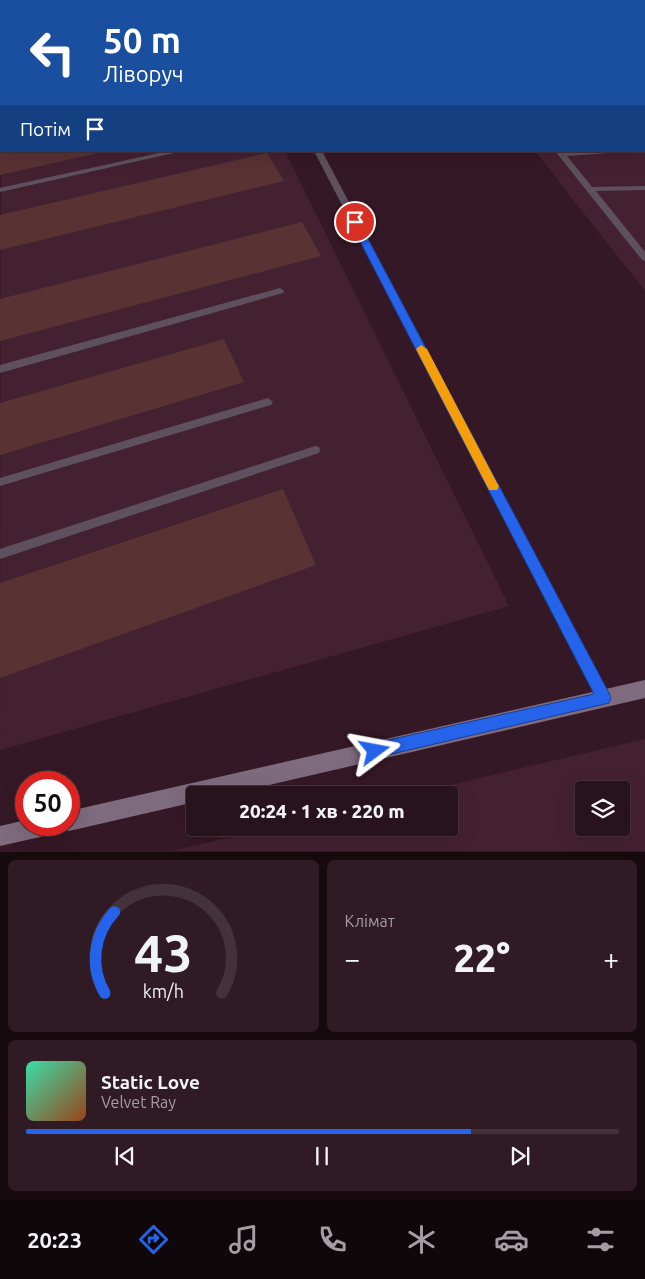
<!DOCTYPE html>
<html lang="uk">
<head>
<meta charset="utf-8">
<style>
	body { margin:0; font-family:Ubuntu,sans-serif; background:#301b25; color:#f1f3f6; height:100vh; display:flex; flex-direction:column; font-size:19px; white-space:nowrap }
	* { box-sizing:border-box; margin:0 }
	p { font-size:16px; color:#a59ea3 }
	.icon { flex:none; width:28px; height:28px; fill:none; stroke:currentColor; stroke-width:2; stroke-linecap:round; stroke-linejoin:round }
	.map { position:relative; height:852px; overflow:hidden }
	.drawer { display:flex; flex-direction:column; gap:8px; padding:8px; background:#160a0f; flex:1 }
	.drawer>* { flex:none }
	.hud { position:absolute; left:0px; top:0px; width:645px; height:152px; box-shadow:0 5px 20px #0002,0 0 0 1px #44323b; background:#1a4fa0; color:#fff; overflow:hidden }
	.fabs { position:absolute; left:575px; top:781px; display:grid; gap:10px }
	.fabs a { display:grid; place-items:center; width:55px; height:55px; border-radius:5px; background:#28121c; box-shadow:0 5px 20px #0002,0 0 0 1px #44323b; font-size:25px }
	.speed { position:absolute; left:15px; top:771px; display:flex; gap:10px; font-size:25px; font-weight:700; text-align:center }
	.speed>* { display:grid; place-content:center; width:65px; height:65px; border-radius:50%; background:#28121c; box-shadow:0 5px 20px #0002,0 0 0 1px #44323b; line-height:1 }
	.speed .limit { border:8px solid #d22; background:#fff; color:#111 }
	.pin { position:absolute; display:grid; place-items:center; width:42px; height:42px; color:#fff; margin:-21px; border:2px solid #fff; border-radius:50%; box-shadow:0 1px 5px #0007 }
	.me { position:absolute; width:55px; margin:-28px; rotate:77deg; stroke-linejoin:round; filter:drop-shadow(0 0 4px #0008) }
	.turn { display:flex; align-items:center; gap:18px; height:105px; padding:0 20px; font-size:22px }
	.turn .icon { width:65px; height:65px; stroke-width:2.5 }
	.turn b { display:block; font-size:35px; line-height:42px }
	.then { display:flex; align-items:center; height:48px; padding:0 20px; background:#0003; gap:10px; font-size:19px }
	.big { font-size:38px; font-weight:800; line-height:1.1 }
	.drawer .widget { flex:1; display:flex; flex-direction:column; justify-content:center; gap:8px; min-width:0; padding:0 18px; border-radius:8px; background:#301b25 }
	.drawer .dial { align-items:center; gap:0 }
	.dial svg { height:130px; overflow:visible; fill:none; stroke:#44323b; stroke-width:7; stroke-linecap:round; text-anchor:middle }
	.dial text { fill:#f1f3f6; stroke:none }
	.song { display:flex; align-items:center; gap:15px }
	.cover { width:60px; height:60px; border-radius:8px; background:linear-gradient(135deg,hsl(160 70% 55%),hsl(20 70% 35%)) }
	.played { height:5px; border-radius:2px; background:linear-gradient(90deg,#2563eb 75%,#44323b 75%) }
	.keys { display:flex; justify-content:space-around; direction:ltr }
	.heat { display:flex; justify-content:space-between; align-items:center; font-size:28px; direction:ltr }
	.drawer .tiles { flex:1; display:grid; gap:8px; grid-template-columns:1fr 1fr }
	.widget:last-child { grid-column:span 2 }
	.trip { position:absolute; left:186px; top:786px; width:272px; height:50px; border-radius:5px; background:#28121c; box-shadow:0 5px 20px #0002,0 0 0 1px #44323b; font-weight:800; line-height:50px; text-align:center }
	.tabs { display:flex; height:80px; justify-content:space-around; align-items:center; background:#10070b; color:#a59ea3 }
	.tabs .icon { width:35px; height:35px }
	.tabs .on { color:#2563eb }
	.tabs b { font-size:22px; color:#f1f3f6 }
	.map>svg:first-child { display:block }
	.built { fill:#442131; fill-rule:evenodd }
	.building { fill:#593234 }
	.lines { fill:none; stroke-linecap:round; stroke-linejoin:round }
	.lane { fill:#5e515d; fill-rule:evenodd }
	.secondary { fill:#7f6b7e; fill-rule:evenodd }
	.route { fill:#2563eb; stroke:#184099 }
	.slow { fill:#f59e0b }
</style>
</head>
<body>
<div class="map">
<svg width="645" height="852" viewBox="0 0 645 852">
	<rect width="100%" height="100%" fill="#351825"/>
	<g class="built">
		<path d="M403,0H623L640,1H403Z"/>
		<path d="M644,2H645V291L535,151H644Z"/>
		<path d="M1,130V151H285L509,606L0,750Z"/>
		<path d="M645,739V851H171L272,828H450V795H408ZM584,790H621V828H584Z"/>
	</g>
	<g class="building">
		<path d="M0,151H103V152L0,175Z"/>
		<path d="M267,153L284,181L0,250V215Z"/>
		<path d="M302,222L321,256L0,341V299Z"/>
		<path d="M224,339L244,382L0,455V403Z"/>
		<path d="M283,489L316,565L0,678V583Z"/>
	</g>
	<g class="lines">
		<g class="lane">
			<rect x="236" y="0" width="6" height="1"/>
			<path d="M421,0H427L428,1H422Z"/>
			<path d="M488,0H498L499,1H489Z"/>
			<path d="M583,0H589L590,1H582Z"/>
			<rect x="644" y="37" width="1" height="4"/>
			<rect x="644" y="76" width="1" height="4"/>
			<rect x="644" y="112" width="1" height="4"/>
			<rect x="644" y="147" width="1" height="4"/>
			<path d="M168,151H183L0,192V188Z"/>
			<path d="M314,151H322L608,694L610,698L608,702L604,704L600,702Z"/>
			<path d="M555,151H613L609,153L567,156L592,187L645,186V190L596,191L645,252V261L642,260Z"/>
			<path d="M280,288L284,291L283,293L0,373V365Z"/>
			<path d="M268,398L273,402L271,405L0,486V478Z"/>
			<path d="M315,446L319,447L320,450L319,453L0,559V549Z"/>
		</g>
		<g class="secondary">
			<path d="M645,680V698L226,795H195V802L69,831L62,828L60,825H69V811Z"/>
			<path d="M26,820V825H59L56,832L49,835L0,846V826Z"/>
		</g>
	</g>
	<path class="route" d="M355,219L359,222L609,693L611,698L609,703L375,758L369,756L367,751L369,746L375,743L594,694L350,222Z"/>
	<path class="slow" d="M421,345L427,349L497,483L499,486L497,490H489L416,349Z"/>
</svg>
<div class="fabs">
<a><svg class="icon" aria-label="layers" viewBox="0 0 24 24"><path d="M12 4l9 5-9 5-9-5zM3 14l9 5 9-5"/></svg></a>
</div>
<div class="speed"><div class="limit">50</div></div>
<div class="pin" style="left:355px;top:222px;background:#d93025"><svg class="icon" aria-label="arrive" viewBox="0 0 24 24"><path d="M6 21V4h12l-3 4 3 4H6"/></svg></div>
<svg class="me" style="left:375px;top:751px" viewBox="-20 -20 40 40"><path d="M0-17L14 15 0 8-14 15z" fill="#2563eb" stroke="#fff" stroke-width="4"/></svg>
<div class="trip">20:24 · 1 хв · 220 m</div>
<div class="hud">
<div class="turn"><svg class="icon" aria-label="left" viewBox="0 0 24 24"><path d="M17 20v-9H6M10 6l-5 5 5 5"/></svg><div><b>50 m</b>Ліворуч</div></div>
<div class="then">Потім<svg class="icon" aria-label="arrive" viewBox="0 0 24 24"><path d="M6 21V4h12l-3 4 3 4H6"/></svg></div>
</div>
</div>
<section class="drawer">
<div class="tiles">
<div class="widget dial"><svg viewBox="0 0 100 80">
<path d="M14 69A42 42 0 1 1 86 69"/>
<path d="M14 69A42 42 0 0 1 20 19" stroke="#2563eb"/>
<text x="50" y="56" font-size="32" font-weight="700">43</text>
<text x="50" y="72" font-size="11">km/h</text>
</svg></div>
<div class="widget"><p>Клімат</p>
<div class="heat"><a>−</a><b class="big">22°</b><a>+</a></div>
</div>
<div class="widget">
<div class="song"><i class="cover"></i><div><b>Static Love</b><p>Velvet Ray</p></div></div>
<div class="played"></div>
<div class="keys"><svg class="icon" aria-label="previous" viewBox="0 0 24 24"><path d="M18 5L8 12l10 7zM5 5v14"/></svg><svg class="icon" aria-label="pause" viewBox="0 0 24 24"><path d="M8 5v14M16 5v14"/></svg><svg class="icon" aria-label="next" viewBox="0 0 24 24"><path d="M6 5l10 7-10 7zM19 5v14"/></svg></div>
</div>
</div>
</section>
<nav class="tabs">
<b>20:23</b>
<svg class="icon on" aria-label="directions" viewBox="0 0 24 24"><path d="M12 3l9 9-9 9-9-9zM9 14v-3h6M13 9l2 2-2 2"/></svg>
<svg class="icon" aria-label="music" viewBox="0 0 24 24"><path d="M9 18V5l10-2v13"/><circle cx="6" cy="18" r="3"/><circle cx="16" cy="16" r="3"/></svg>
<svg class="icon" aria-label="phone" viewBox="0 0 24 24"><path d="M5 4h4l2 5-3 2q2 4 5 5l2-3 5 2v4C11 20 4 13 5 4z"/></svg>
<svg class="icon" aria-label="climate" viewBox="0 0 24 24"><path d="M12 3v18M4 7l16 10M4 17L20 7"/></svg>
<svg class="icon" aria-label="car" viewBox="0 0 24 24"><path d="M5 17H2v-5l4-1 3-4h7l3 4 3 1v5h-3M9 17h6M6 11h13"/><circle cx="7" cy="17" r="2"/><circle cx="17" cy="17" r="2"/></svg>
<svg class="icon" aria-label="filters" viewBox="0 0 24 24"><path d="M4 7h16M4 17h16"/><circle cx="9" cy="7" r="2"/><circle cx="15" cy="17" r="2"/></svg>
</nav>
</body>
</html>
